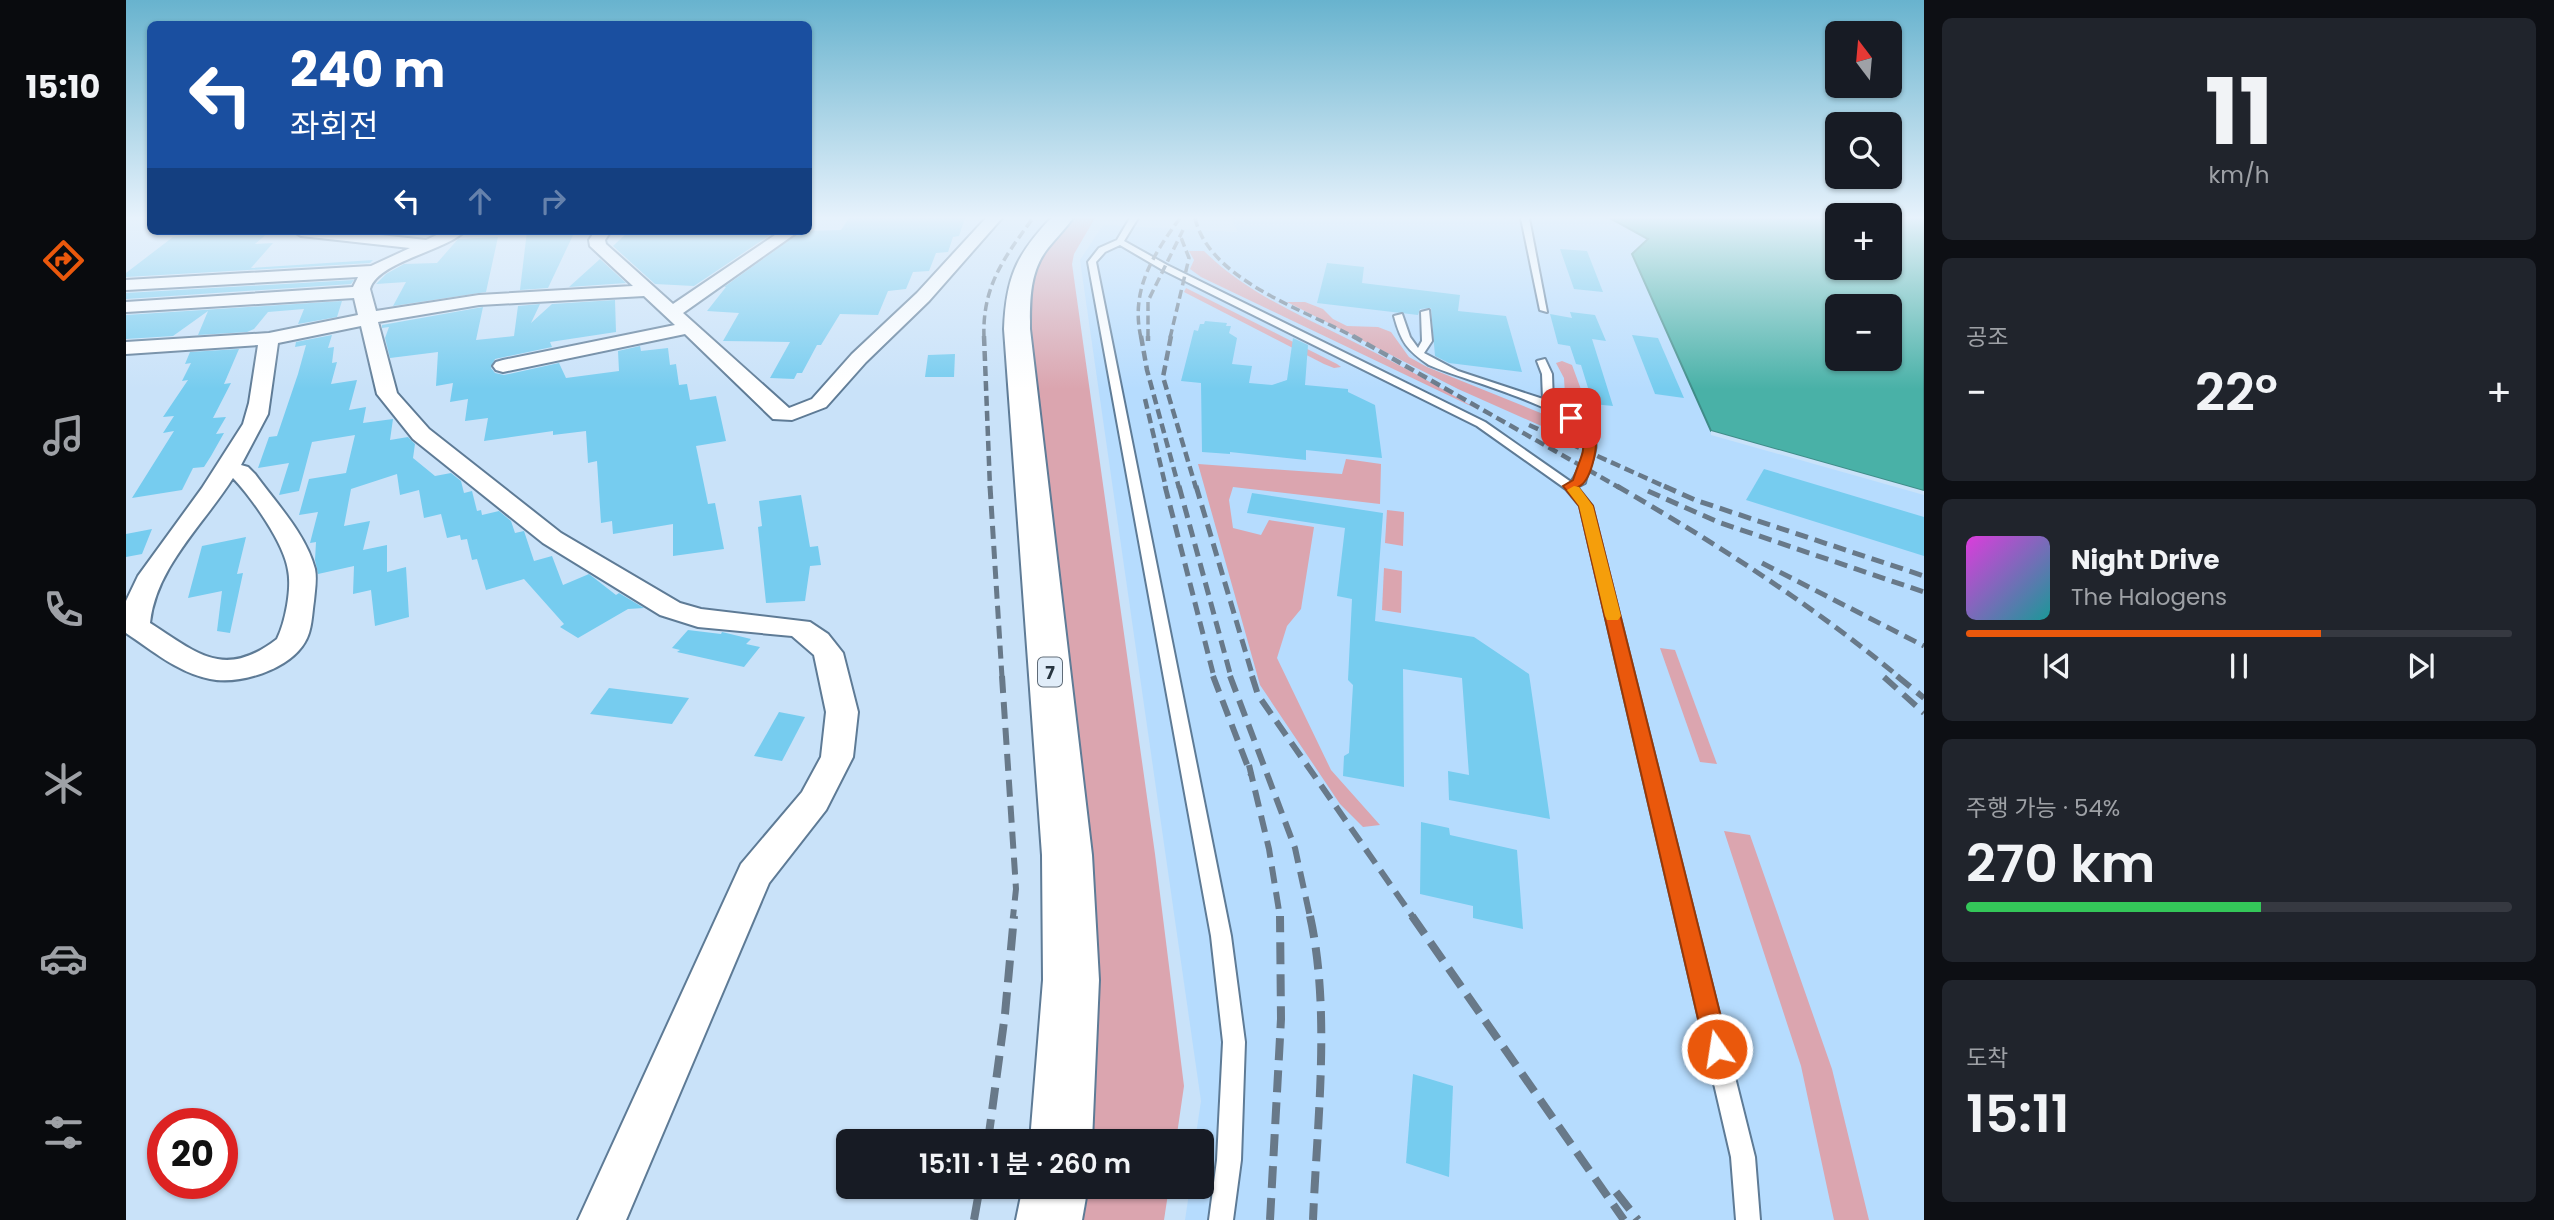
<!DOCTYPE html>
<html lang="ko">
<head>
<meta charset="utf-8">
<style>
	body { margin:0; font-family:Poppins,"Noto Sans KR",sans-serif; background:#20242c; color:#f1f3f6; height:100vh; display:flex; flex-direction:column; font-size:26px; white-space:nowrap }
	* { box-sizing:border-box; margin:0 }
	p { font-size:23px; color:#9ea1a6 }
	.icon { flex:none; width:38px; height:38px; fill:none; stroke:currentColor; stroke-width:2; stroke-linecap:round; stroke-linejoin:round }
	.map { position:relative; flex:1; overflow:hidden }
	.details { display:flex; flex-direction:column; gap:18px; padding:18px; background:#0d0f14; width:630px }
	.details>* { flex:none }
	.hud { position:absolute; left:21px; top:21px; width:665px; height:214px; border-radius:10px; box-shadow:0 2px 5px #0004; background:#1a4fa0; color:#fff; overflow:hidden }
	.needle { width:46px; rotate:344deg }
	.tools { position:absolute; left:1699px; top:21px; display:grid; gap:14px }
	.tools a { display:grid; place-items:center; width:77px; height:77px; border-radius:10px; background:#171b24; box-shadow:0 2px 5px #0004; font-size:35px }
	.speed { position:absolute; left:21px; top:1108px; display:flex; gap:14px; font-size:35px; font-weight:700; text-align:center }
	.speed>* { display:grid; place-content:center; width:91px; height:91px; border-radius:50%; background:#171b24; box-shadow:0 2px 5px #0004; line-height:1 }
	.speed .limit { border:10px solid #d22; background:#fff; color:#111 }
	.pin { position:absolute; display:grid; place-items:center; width:60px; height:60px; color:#fff; margin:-30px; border-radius:14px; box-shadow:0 4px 10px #0006 }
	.me { position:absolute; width:77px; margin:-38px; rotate:347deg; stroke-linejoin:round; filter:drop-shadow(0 0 5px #0008) }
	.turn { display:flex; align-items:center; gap:24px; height:147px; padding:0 28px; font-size:32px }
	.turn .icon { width:91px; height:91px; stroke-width:2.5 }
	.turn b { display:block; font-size:49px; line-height:60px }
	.lanes { display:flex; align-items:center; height:66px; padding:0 28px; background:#0003; justify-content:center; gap:35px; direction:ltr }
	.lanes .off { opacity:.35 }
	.big { font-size:52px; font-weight:600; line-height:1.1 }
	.details .widget { flex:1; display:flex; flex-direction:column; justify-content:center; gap:10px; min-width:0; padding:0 24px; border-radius:10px; background:#20242c }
	.details .dial { align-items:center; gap:0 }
	.dial b { font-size:91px; line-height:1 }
	.song { display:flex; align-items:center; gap:21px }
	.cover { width:84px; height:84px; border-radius:10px; background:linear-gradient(135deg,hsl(300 70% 55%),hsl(180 70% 35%)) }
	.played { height:7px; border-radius:4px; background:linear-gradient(90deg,#ea580c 65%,#363941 65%) }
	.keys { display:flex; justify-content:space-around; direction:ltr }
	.heat { display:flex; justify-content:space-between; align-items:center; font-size:38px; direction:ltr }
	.charge { height:10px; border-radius:5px; background:linear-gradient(90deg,#34c759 54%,#363941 0) }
	.trip { position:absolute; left:710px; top:1129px; width:378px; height:70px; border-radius:10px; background:#171b24; box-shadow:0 2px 5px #0004; font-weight:600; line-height:70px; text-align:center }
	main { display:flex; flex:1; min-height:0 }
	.tabs { display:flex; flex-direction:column; width:126px; justify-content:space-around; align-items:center; background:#090b0e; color:#9ea1a6 }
	.tabs .icon { width:49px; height:49px }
	.tabs .on { color:#ea580c }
	.tabs b { font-size:32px; color:#f1f3f6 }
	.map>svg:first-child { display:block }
	.built { fill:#b6dcfe }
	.green { fill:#dba5af }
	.water { fill:#49b1a7; stroke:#3f8c88; stroke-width:2; fill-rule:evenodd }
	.pier { fill:#c9e2f9 }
	.building { fill:#76ccef }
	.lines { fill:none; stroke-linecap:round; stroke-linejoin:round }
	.service-casing { stroke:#5e7b96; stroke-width:4 }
	.minor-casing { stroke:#5e7b96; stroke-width:4 }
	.trunk-casing { stroke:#5e7b96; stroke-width:4 }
	.service { fill:#fff; fill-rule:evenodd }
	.minor { fill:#fff; fill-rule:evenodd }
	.trunk { fill:#fff; fill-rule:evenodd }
	.rail-far4 { stroke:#687989; stroke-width:3.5; stroke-dasharray:9 4.5; stroke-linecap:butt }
	.rail-far3 { stroke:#687989; stroke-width:4.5; stroke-dasharray:10 5; stroke-linecap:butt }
	.rail-far2 { stroke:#687989; stroke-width:5; stroke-dasharray:13 7; stroke-linecap:butt }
	.rail-far1 { stroke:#687989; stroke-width:6; stroke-dasharray:17 9; stroke-linecap:butt }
	.rail { stroke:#687989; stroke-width:8; stroke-dasharray:22 10; stroke-linecap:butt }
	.route { fill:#ea580c; stroke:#983908; stroke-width:2 }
	.slow { fill:#f59e0b }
	.labels { text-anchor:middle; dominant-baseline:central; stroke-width:6; stroke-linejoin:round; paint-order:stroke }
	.shield { fill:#e1edf9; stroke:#606c78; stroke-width:2 }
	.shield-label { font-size:18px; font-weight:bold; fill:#283540 }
</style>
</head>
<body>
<main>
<nav class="tabs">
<b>15:10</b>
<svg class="icon on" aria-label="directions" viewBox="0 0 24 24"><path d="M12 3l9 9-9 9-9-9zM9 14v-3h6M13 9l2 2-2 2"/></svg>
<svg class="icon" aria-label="music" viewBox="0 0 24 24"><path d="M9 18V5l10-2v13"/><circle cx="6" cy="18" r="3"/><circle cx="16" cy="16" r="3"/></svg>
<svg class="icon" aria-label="phone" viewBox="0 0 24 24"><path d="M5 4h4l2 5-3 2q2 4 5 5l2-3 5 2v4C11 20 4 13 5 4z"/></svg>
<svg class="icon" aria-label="climate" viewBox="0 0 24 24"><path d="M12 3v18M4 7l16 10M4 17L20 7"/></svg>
<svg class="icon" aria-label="car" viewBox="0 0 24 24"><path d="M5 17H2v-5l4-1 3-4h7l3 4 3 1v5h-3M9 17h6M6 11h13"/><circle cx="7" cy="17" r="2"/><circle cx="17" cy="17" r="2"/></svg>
<svg class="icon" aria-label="filters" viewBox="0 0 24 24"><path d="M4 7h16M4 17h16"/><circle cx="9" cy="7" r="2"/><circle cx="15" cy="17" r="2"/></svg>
</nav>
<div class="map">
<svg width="1798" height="1220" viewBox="0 0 1798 1220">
	<rect width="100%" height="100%" fill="#c9e2f9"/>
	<path class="built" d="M1105,218H1484L1522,239L1585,431L1798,491V1220H1059L1064,1187L1076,1186V1141H1069L1075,1101L954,260L977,225L1112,232Z"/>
	<g class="green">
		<path d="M946,218H969L948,254L946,264L1029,854L1058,1086L1050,1141H955L900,307C905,264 917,248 946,218Z"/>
		<path d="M1063,251H1078C1119,292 1172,314 1224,340C1267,361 1309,384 1351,409L1075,277L1064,269L1068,260Z"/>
		<path d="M1060,288L1211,364L1215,367L1208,368L1198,364L1058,292Z"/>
		<path d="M1161,302H1179L1197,309L1207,319L1221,326L1252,327L1265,332L1283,357L1301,367L1417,414L1426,420L1429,432L1332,389Z"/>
		<path d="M1436,361L1446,365L1460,403L1455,405L1446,403L1439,395L1438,378L1430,363Z"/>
		<path d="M1220,459L1255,464L1254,504L1107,487L1103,500L1107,528L1135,535L1143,520L1188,527L1175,609L1161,626L1151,658L1205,770L1254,825L1237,827L1214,804L1134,685L1072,464L1216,474Z"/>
		<path d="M1261,510L1278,512L1277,546L1259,543Z"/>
		<path d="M1258,568L1276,571L1275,613L1256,610Z"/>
		<path d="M1534,648L1549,650L1591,764L1574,762Z"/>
		<path d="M1598,831L1624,835L1706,1069L1743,1220H1708L1675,1066Z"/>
		<path d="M948,1187H1043L1038,1220H942Z"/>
	</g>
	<path class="water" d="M1484,218H1711L1712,268H1764V218H1798V491L1585,431L1506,254L1522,239ZM1712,306H1764V359H1712Z"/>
	<path class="pier" d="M1585,431L1798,491V495L1585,435Z"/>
	<g class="building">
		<path d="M723,218H839L833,236L827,237L822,252L810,253L803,271L787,272L780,289L762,291L752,315L714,314L695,345H691L676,373H671L668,379L644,378L664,342L597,341L613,313L581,311L600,287H598L676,231L715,230Z"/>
		<path d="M401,231H449L422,288L394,290Z"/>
		<path d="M503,231H650L568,286L529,284L487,246Z"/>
		<path d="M143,232L129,244L147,243L125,268L247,260L244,263L0,277V273L47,237Z"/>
		<path d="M372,237L360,292L267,306L280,282L250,284L260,274L278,264L311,263L332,239Z"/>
		<path d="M1434,249L1461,251L1477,292L1448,289Z"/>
		<path d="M474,259L500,283L443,287Z"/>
		<path d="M1201,263L1238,267L1236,283L1334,295L1332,311L1380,316L1396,372L1323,363L1309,356L1305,308L1294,309L1292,315L1191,303Z"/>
		<path d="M228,280L225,284L0,299V293Z"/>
		<path d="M489,300L490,332L424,342L426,347L369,359L365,368L369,373L378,375L433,363L440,378L493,371L492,351L514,346L515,351L542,348L544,365L550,364L553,385L561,384L564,400L590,396L600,441L570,446L582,504L589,503L598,549L547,556V524L487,534L486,521L475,523L471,461L462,463L460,431L427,435V431L358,441L362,418L339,421L342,399L324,402L327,383L310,386L312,352L264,358L259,338L263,327L256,328V325L357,307L350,340L388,336L392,306L414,304L405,323L426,304Z"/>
		<path d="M216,301L211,317L172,324L178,309L142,312L128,329L121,332L72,335L82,311L47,336L0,339V315Z"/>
		<path d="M1444,312L1469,315L1480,341L1466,339L1487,406L1467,404L1455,365L1450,364L1444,346L1432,344L1424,314L1446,318Z"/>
		<path d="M1079,321L1101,323L1100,326H1105L1103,333L1111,338L1106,364L1126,366L1123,383L1146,385L1161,380L1167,338L1182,345L1179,385L1222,389V392L1249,405L1256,458L1180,450V460L1104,452V454L1076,452L1075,383L1055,381L1068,330L1072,331L1074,324H1078Z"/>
		<path d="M206,335L202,348L208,347L206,363L211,362L205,384L231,380L223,410L240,407L237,423L267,419L264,440L282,437L289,444L287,458L309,476L325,473L335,481L338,493L346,491L351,511L355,510L356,515L373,511L385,521L389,533L398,531L408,561L426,556L437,585L463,574L490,595L493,593L518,608L502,609L452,638L434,627L438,624L398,579L360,590L351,559L346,560L341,539L335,540L334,535L321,538L315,514L298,518L293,490L274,495L271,474L225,489L218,526L244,521L237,550L261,545V572L280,567L283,617L249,626L245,590L227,594L228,566L192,574L189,560L190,542L184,543L192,512L173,515L183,479L220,473L229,435L186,442L173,491L153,495L163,463L132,468L143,437L151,436L172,374L180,345L169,347L170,342Z"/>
		<path d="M1506,335L1532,338L1558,398L1529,394Z"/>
		<path d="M113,349L98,384L105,383L87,418L100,417L90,434L98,433L85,456L78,467L67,468L56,490L6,498L48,431L37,433L48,416L37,417L62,380L56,381L65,363L59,364L64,352Z"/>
		<path d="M829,354L828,377H799L802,355Z"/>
		<path d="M1638,469L1798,517V556L1620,500Z"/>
		<path d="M1126,493L1257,513L1249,621L1348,637L1403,674L1424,819L1323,800L1322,771L1343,775L1336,678L1277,669L1278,787L1217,776L1218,756L1223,753L1227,685L1222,680L1226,599L1211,596L1219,528L1121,513Z"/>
		<path d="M675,495L684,547L692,546L695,565L684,566L679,601L640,603L632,527L636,526L633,501Z"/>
		<path d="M26,529L16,554L0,557V534Z"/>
		<path d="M120,537L111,574L117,573L104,633L91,631L96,591L62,598L76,546Z"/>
		<path d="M562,630L595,634L596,632L625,639L620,644L634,647L618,667L551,652L554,650L546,648Z"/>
		<path d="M483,688L563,698L546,724L464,714Z"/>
		<path d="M653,712L679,717L656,761L628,756Z"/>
		<path d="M1295,822L1323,828L1324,835L1391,850L1397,929L1347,918V906L1294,894Z"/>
		<path d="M1287,1074L1327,1086L1323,1177L1280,1163Z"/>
	</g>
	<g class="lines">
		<g class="service-casing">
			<g id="service">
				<path d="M1004,218H1012L998,241L1041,265L1359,422L1445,482C1452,473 1462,449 1458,437C1447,408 1334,379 1303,365C1281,350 1275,342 1268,316L1276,314L1284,337L1292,348L1296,341L1295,312L1303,310L1306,341L1298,353L1332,371L1417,399L1416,374L1411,361L1419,359L1426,374L1427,403C1445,413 1474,426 1469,450C1467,462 1461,472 1459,483L1451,487L1466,506L1629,1157L1634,1220H1610L1605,1157L1454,506L1440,489L1351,426L1035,269L994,245L979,252L970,262L1105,936L1119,1042L1115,1160L1107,1220H1083L1091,1160L1097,1042L1085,936L962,262L973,248L991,240Z"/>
				<path d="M1395,218H1403L1421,312L1414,310Z"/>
			</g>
		</g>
		<g class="minor-casing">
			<path id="minor" d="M860,218H876L803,301L740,362L700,407L666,420L647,419L559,334L377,372L370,370L367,366L370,362L377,360L549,325L518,296L353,305L252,322L271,393L303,429L435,533L554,603L575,609L684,622L702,634L717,653L732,712L727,757L700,810L643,883L500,1220H452L615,864L676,792L695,757L700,712L688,655L666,636L572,627L534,615L417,543L287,439L251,394L235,326L152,343L142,414L115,465L122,467L129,474C150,503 180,534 189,569C191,579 189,590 188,601C186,614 186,631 179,642C163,670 113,685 84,679C51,672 27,651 0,633V601L12,576L76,488L117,424L123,403L132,345L0,354V342L143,333L232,315L228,298L0,312V302L227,287L232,277L0,290V280L245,266L284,248L175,236L167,231H218L300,240L319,231H339C319,251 251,262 244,289L250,311L353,295L507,286L464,246L463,240L469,231H485L479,240L480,244L547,304L655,231H673L557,313L663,408L686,399L726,354L791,293ZM107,478C126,498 158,543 162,570C166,589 159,623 151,639C98,680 71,653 24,623C30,567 78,524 107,478Z"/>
		</g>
		<g class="trunk-casing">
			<g id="trunk">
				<path d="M925,218H947C939,229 930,238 922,248C903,272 904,301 904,329L966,855L973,980L966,1141H904L917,980L916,855L878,329C880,278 890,255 925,218Z"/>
				<path d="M897,1186H962L956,1220H890Z"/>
			</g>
		</g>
		<use href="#service" class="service"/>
		<use href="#minor" class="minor"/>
		<use href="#trunk" class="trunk"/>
		<g class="rail-far4">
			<path d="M1069,218C1083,280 1179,310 1230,338"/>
			<path d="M858,338C856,286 878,258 907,218"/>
			<path d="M1015,338C1004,290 1027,255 1054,218"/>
			<path d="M1022,338V301L1057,230"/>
			<path d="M1044,338L1063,258L1054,235"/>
		</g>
		<g class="rail-far3">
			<path d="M858,336L864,488"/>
			<path d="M1015,336L1021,370L1053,488"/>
			<path d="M1022,336V341"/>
			<path d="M1045,336L1037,377L1070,488"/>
			<path d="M1227,336L1494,488"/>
			<path d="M1019,399L1040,488"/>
			<path d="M1403,425L1542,488"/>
		</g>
		<g class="rail-far2">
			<path d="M864,486L876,677"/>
			<path d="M1039,486L1088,677"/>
			<path d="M1053,486L1105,677"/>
			<path d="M1070,486L1127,677"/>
			<path d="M1491,486C1591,544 1685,604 1773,677"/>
			<path d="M1538,486L1569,500L1798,576"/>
			<path d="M1522,491L1592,522L1798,592"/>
			<path d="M1636,563L1798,646"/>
		</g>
		<g class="rail-far1">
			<path d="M876,676L890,889L887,917"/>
			<path d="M1087,676L1125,775"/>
			<path d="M1104,676L1169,848L1184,917"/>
			<path d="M1126,676L1132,695L1287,917"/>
			<path d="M1771,676L1798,698"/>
			<path d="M1758,677L1798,713"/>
			<path d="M1123,765L1143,849L1154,917"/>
		</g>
		<g class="rail">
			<path d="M1184,916C1205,1011 1191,1122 1187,1220"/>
			<path d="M1286,916L1498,1220"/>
			<path d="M862,1141L879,1014L888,916"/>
			<path d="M1490,1192L1512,1220"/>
			<path d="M848,1220L854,1186"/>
			<path d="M1144,1220L1155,1019L1154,916"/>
		</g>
	</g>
	<linearGradient id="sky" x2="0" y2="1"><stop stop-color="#68b3ce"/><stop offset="0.56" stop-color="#e7f2fc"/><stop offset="1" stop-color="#e7f2fc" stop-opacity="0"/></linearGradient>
	<rect width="1798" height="389" fill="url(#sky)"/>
	<path class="route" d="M1445,414L1470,437C1471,450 1465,482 1452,487L1467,506L1603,1049L1600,1057L1591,1060L1583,1057L1579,1049L1453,506L1437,486L1447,480C1460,441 1464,450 1438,418Z"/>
	<path class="slow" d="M1448,486L1453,487L1467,506L1495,616L1492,620H1481L1479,616L1453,506L1441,490Z"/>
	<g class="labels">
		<rect class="shield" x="912" y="657.5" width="24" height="29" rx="5"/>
		<g class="shield-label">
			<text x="924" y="672">7</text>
		</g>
	</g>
</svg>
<div class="tools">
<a><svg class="needle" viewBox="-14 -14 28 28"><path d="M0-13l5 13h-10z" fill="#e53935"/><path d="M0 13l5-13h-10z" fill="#9ea1a6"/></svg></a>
<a><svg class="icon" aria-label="search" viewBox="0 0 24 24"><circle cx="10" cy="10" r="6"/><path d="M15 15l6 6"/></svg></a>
<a>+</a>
<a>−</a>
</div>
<div class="speed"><div class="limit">20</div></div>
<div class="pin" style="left:1445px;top:418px;background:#d93025"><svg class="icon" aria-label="arrive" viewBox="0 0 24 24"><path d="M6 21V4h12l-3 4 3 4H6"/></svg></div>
<svg class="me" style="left:1591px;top:1049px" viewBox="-20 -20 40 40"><circle r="17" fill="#ea580c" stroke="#fff" stroke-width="3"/><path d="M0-11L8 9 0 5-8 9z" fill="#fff"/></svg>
<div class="trip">15:11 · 1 분 · 260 m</div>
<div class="hud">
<div class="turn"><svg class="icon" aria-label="left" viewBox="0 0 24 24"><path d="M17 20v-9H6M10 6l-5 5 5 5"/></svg><div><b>240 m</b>좌회전</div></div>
<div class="lanes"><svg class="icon" aria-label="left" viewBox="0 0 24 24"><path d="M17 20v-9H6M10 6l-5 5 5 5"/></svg><svg class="icon off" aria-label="ahead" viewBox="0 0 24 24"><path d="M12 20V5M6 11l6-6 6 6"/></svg><svg class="icon off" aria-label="right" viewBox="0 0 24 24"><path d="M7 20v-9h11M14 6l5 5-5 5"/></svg></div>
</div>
</div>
<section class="details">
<div class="widget dial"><b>11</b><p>km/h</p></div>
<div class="widget"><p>공조</p>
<div class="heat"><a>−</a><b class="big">22°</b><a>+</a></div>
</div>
<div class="widget">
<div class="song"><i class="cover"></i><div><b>Night Drive</b><p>The Halogens</p></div></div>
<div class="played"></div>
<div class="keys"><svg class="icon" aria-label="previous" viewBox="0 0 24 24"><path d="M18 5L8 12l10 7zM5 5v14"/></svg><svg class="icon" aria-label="pause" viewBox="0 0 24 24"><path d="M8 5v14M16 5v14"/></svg><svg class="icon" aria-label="next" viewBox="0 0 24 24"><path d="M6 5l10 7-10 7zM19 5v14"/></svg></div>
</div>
<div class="widget"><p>주행 가능 · 54%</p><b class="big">270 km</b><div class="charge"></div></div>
<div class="widget"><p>도착</p><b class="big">15:11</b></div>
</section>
</main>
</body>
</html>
